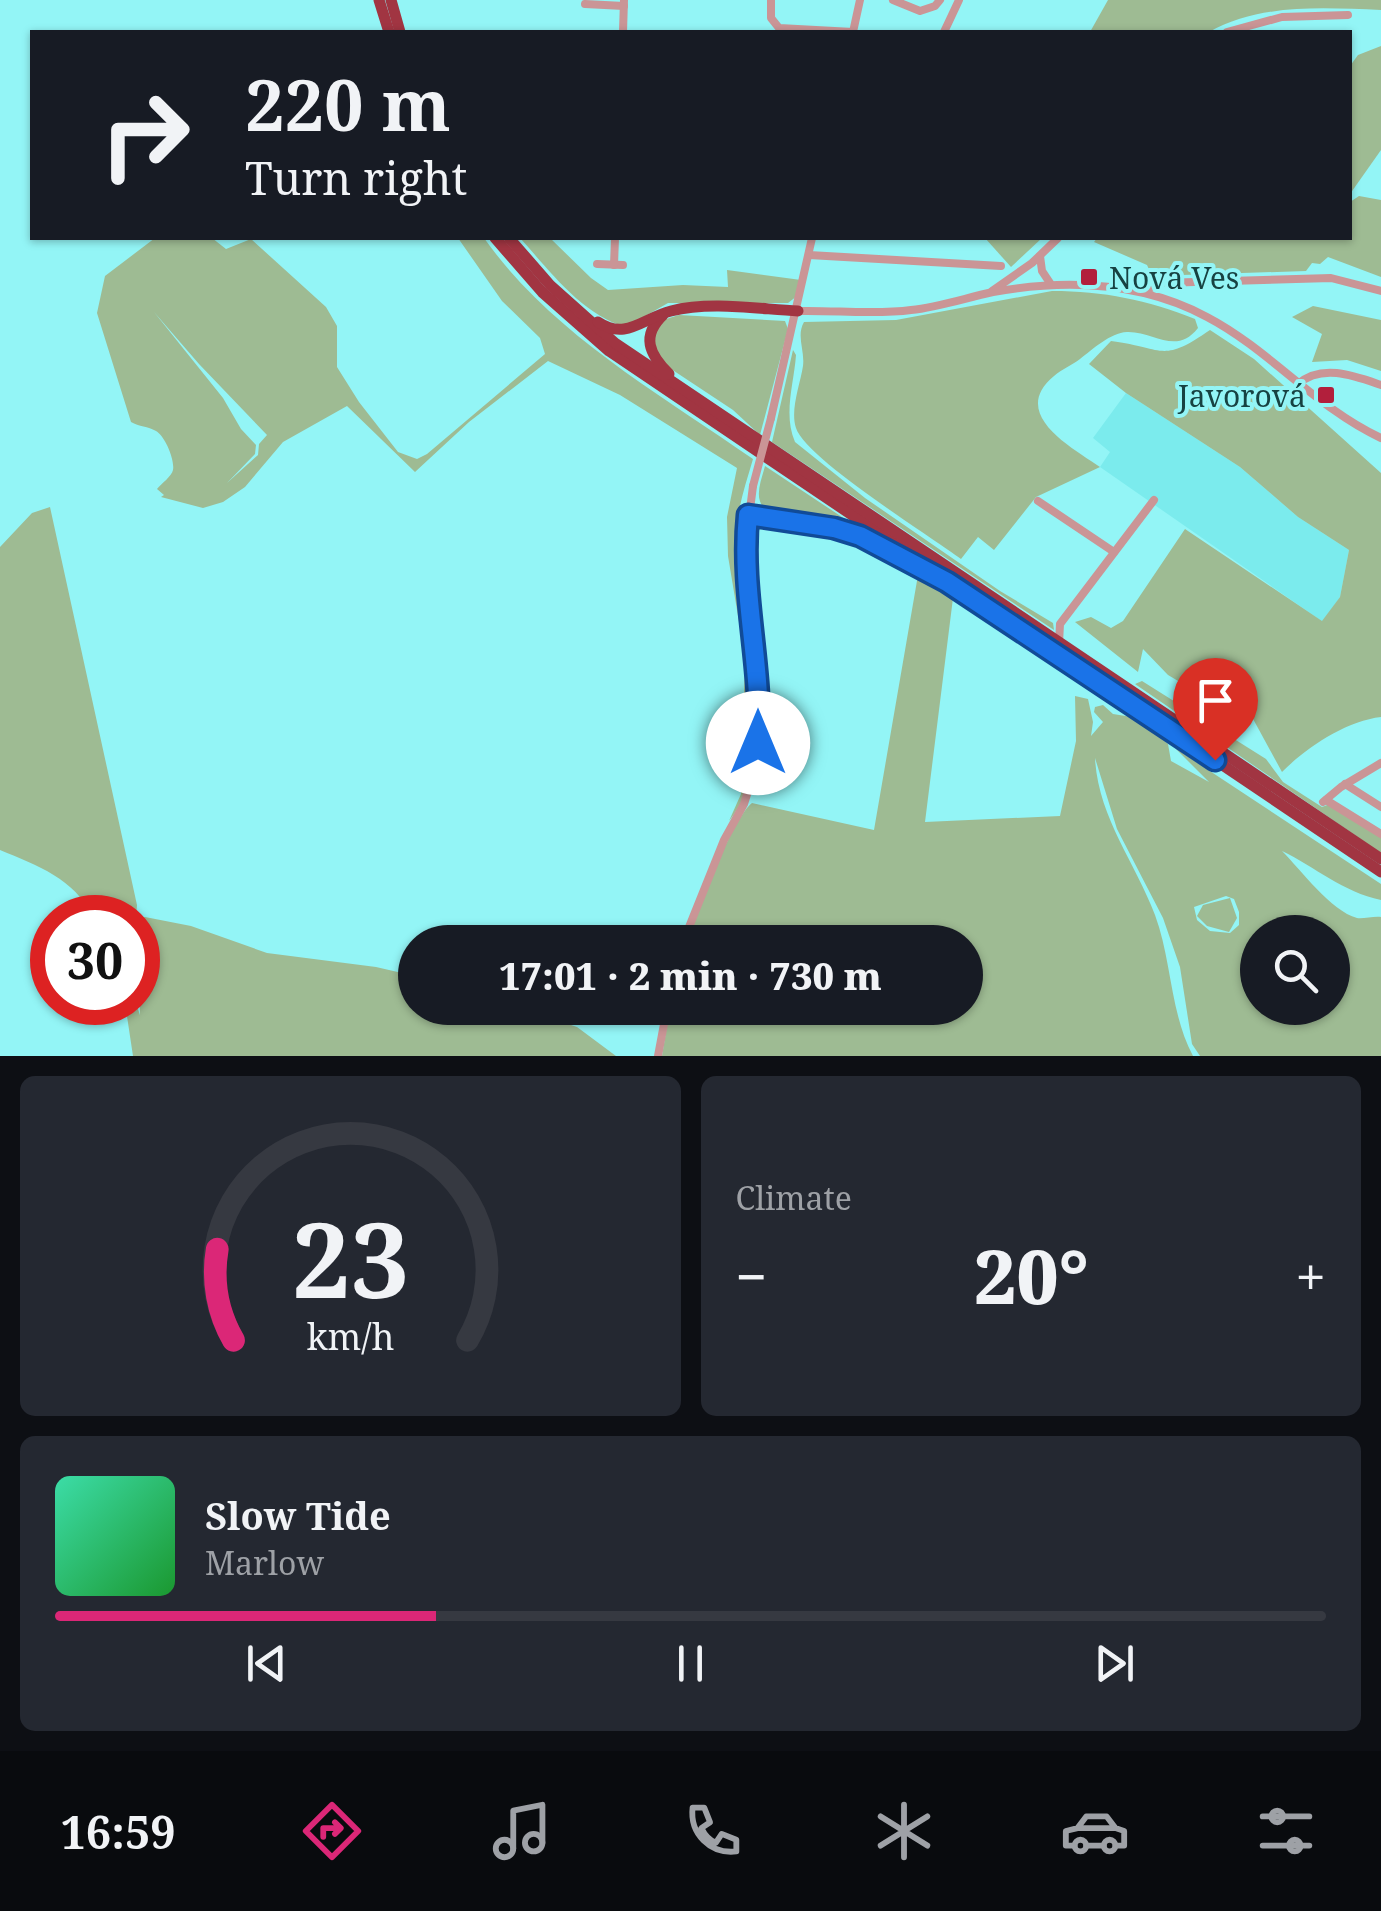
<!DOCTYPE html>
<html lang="en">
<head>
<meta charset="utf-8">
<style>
	body { margin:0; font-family:"Noto Serif",serif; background:#242831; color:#f1f3f6; height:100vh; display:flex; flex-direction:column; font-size:38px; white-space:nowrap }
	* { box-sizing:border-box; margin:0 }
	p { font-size:32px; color:#9ea1a6 }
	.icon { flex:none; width:55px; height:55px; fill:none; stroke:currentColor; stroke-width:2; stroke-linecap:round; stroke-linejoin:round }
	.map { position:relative; height:1056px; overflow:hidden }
	.side { display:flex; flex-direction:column; gap:20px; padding:20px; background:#0d0f14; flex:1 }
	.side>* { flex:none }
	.banner { position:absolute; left:30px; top:30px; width:1322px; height:210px; border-radius:0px; box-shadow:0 2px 8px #0004; background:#171b24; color:#f1f3f6; overflow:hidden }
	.fabs { position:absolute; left:1240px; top:915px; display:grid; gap:20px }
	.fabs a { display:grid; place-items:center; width:110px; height:110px; border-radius:50%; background:#171b24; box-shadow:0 2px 8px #0004; font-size:50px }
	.speed { position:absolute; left:30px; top:895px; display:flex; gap:20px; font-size:50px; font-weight:700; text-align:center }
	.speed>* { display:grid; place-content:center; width:130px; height:130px; border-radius:50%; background:#171b24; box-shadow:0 2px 8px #0004; line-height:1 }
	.speed .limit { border:15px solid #d22; background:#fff; color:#111 }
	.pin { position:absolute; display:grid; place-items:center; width:85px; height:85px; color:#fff; margin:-102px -42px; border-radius:50% 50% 50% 0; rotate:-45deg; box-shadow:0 0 10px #0007 }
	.pin .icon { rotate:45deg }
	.me { position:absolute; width:110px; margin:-55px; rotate:0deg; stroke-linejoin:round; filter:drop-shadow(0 0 8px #0008) }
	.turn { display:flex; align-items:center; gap:35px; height:210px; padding:0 50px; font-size:45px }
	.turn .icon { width:130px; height:130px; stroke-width:2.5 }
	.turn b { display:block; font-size:70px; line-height:85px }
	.big { font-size:75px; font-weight:800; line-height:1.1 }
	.side .tile { flex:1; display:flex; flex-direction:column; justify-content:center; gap:15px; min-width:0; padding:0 35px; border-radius:15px; background:#242831 }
	.side .dial { align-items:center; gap:0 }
	.dial svg { height:260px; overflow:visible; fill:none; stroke:#363941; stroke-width:7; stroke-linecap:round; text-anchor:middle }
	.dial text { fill:#f1f3f6; stroke:none }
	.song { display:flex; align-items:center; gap:30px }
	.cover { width:120px; height:120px; border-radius:15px; background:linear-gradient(135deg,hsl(160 70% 55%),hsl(130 70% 35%)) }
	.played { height:10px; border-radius:5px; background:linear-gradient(90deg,#db2777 30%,#363941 30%) }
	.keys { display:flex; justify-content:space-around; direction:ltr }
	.heat { display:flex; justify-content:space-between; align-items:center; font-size:55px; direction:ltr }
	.side .tiles { flex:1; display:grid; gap:20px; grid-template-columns:1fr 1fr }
	.tile:last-child { grid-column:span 2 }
	.trip { position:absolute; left:398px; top:925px; width:585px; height:100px; border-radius:50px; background:#171b24; box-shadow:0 2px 8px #0004; font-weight:800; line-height:100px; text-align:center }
	.menu { display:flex; height:160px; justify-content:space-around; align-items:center; background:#090b0e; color:#9ea1a6 }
	.menu .icon { width:70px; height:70px }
	.menu .current { color:#db2777 }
	.menu b { font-size:45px; color:#f1f3f6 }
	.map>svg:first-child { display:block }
	.built { fill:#7bebed }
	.green { fill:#9ebb93; fill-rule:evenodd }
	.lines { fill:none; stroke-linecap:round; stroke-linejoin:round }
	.minor { stroke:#ca9596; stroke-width:8 }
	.highway { stroke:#a13542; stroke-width:11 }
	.minor-bridge { stroke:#ca9596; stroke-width:8 }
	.route-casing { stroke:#114b97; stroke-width:25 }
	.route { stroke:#1a73e8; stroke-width:18 }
	.poi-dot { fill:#b21f3c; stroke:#93f5f6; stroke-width:4 }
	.labels { text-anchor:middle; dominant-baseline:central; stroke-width:8; stroke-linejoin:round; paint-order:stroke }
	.poi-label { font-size:30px; fill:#174242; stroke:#93f5f6; text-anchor:start }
</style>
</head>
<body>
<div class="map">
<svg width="1381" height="1056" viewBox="0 0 1381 1056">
	<rect width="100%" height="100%" fill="#93f5f6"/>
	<path class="built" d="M1126,393L1240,467L1298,517L1349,550L1340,597L1323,622L1100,467L1110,452L1093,438Z"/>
	<g class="green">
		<path d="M1108,0H1381V10C1323,8 1261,3 1209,32H1090Z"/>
		<path d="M1381,46V150L1350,194V66L1358,55Z"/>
		<path d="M1359,196L1381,200V277L1328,257L1320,264L1312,263L1306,271L1152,276L1147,265L1094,242L1097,238H1350V202Z"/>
		<path d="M155,238H212L226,249L251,239L326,307L337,326V367L359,402L398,452L417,459L427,454L545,354L540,338L502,301L458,238H484C552,334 659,393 753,459C746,483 737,509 736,535C734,618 787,750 729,821L741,794L745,658L728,556L727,517L737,468L620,395L548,361L469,422L415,472L347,406L283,442L245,487L223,502L203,508L161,497L164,495L157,489C161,484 172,476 173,470C175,460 165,436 156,431C148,426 139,427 131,422L97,313L105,276ZM154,312L199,364L267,435L259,444L258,455L227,483L255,454L256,445L241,429L223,398Z"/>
		<path d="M520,238H550L591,278L608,290L683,285L728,287L727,270L801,280L797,296L788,303H668L626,327C582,315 550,271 520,238Z"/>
		<path d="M985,238H1042L1011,267Z"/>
		<path d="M1052,291C1104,291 1147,300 1195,319L1198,328C1176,356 1154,331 1127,332C1110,333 1093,349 1080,359C1072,365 1062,369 1054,376C1008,414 1073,448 1100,467L1036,497L994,550L978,537L961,559C930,536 805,458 796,428C790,410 800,385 803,366C805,350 796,336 804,322L896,320Z"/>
		<path d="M1313,306L1381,320V371L1347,360L1312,362L1322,334L1292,317Z"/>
		<path d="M679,315L785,321L788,329L760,435L733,410L662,363L654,354L655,329L663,320Z"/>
		<path d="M1210,330L1254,359L1381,473V717C1346,721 1307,747 1282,772L1227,671L1222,707L1168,675L1143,649L1138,672L1075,622L1091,617L1111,628L1123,621L1185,529L1322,621L1340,597L1349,550L1298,517L1240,467L1126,393L1089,364L1111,341C1165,348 1161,364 1210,330Z"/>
		<path d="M793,350L796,355C794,384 783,414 795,442L865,498L1000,591L1053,623L1054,630L772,442Z"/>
		<path d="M765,466L860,529L768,512C752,500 761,482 765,466Z"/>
		<path d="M50,507L137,905L136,917H93C74,878 38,866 0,850V547L32,513Z"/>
		<path d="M918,575L953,598L925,822L1060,816L1076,741L1075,696L1088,699L1093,722L1091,736L1103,722L1094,712L1095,707L1103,705L1113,714L1138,718L1168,744L1171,761L1209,782L1175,748L1381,884V900C1343,892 1315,867 1282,851C1301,870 1331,911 1357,918C1363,919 1374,916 1381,917V1056H1200L1192,1044L1180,967L1163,918L1117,829L1095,758C1098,817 1135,862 1155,915C1172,961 1170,1013 1193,1056H662L670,1008H965V942H686C693,918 734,816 752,803L874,830ZM1226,896L1234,899L1239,912V925L1230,933L1210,931L1197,920L1194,907ZM1258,932H1332V1008H1258Z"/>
		<path d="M1142,681L1266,759L1283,782L1322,807L1330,804L1381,837V853L1135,684Z"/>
		<path d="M1230,898L1237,918L1229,932L1207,926L1197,916L1203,905Z"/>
		<path d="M145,917L191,926L267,953L376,967L415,976V1008H521L577,1027L616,1056H133L125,1003H136L140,1015L138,919Z"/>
	</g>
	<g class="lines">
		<g class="minor">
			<path d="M771,0V18L779,28L853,32"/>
			<path d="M893,0L920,11L935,6L940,0"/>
			<path d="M585,4L624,6"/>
			<path d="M623,32L624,0"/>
			<path d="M853,32L860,0"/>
			<path d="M944,32L959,0"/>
			<path d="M1227,32L1282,17L1348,15"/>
			<path d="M809,255L1001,266"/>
			<path d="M1040,256L1042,271L1050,283"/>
			<path d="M597,264L623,265"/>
			<path d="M614,265L615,238"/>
			<path d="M992,291L1032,263L1058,238"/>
			<path d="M1143,292L1160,283L1331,278L1381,291"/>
			<path d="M798,311C835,310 875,315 911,310C939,307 965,298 993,292C1066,279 1140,281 1207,317C1270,350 1316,408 1381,438"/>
			<path d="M1298,384C1322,363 1355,376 1381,385"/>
			<path d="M771,418L812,238"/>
			<path d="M1038,501L1114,552"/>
			<path d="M1059,643L1060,624L1154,500"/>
			<path d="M1345,784L1381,807"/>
			<path d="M1326,800L1381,834"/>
			<path d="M1323,802L1341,787L1381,763"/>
			<path d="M683,942L724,840L744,804L756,766L759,721L745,549L753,486"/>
			<path d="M658,1056L667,1008"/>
		</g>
		<g class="highway">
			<path d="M379,0L389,32"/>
			<path d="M391,0L400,32"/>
			<path d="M495,238L542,292L609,351L1381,872"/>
			<path d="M509,238L550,285L615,343L1381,859"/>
			<path d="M663,315C641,336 649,354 669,374"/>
			<path d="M598,322C626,341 643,318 671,311C710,301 758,309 798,311"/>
			<path d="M748,515L834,528L860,536L901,559"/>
		</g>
		<path class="minor-bridge" d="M753,486L771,418"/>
	</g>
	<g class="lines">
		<g class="route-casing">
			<path id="route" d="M758,743C763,667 740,592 748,515L834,528L860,536L947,582L1215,760"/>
		</g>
		<use href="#route" class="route"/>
	</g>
	<g class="poi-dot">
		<rect x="1079" y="267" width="20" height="20" rx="5"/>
		<rect x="1316" y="385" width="20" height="20" rx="5"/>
	</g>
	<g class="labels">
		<g class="poi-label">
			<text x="1109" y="277">Nová Ves</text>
			<text x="1306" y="395" text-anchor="end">Javorová</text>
		</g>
	</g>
</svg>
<div class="fabs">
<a><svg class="icon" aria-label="search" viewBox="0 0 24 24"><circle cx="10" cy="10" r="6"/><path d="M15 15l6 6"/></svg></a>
</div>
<div class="speed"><div class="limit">30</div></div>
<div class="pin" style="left:1215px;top:760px;background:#d93025"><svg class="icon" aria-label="arrive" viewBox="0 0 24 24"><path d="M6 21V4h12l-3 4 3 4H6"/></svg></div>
<svg class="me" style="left:758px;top:743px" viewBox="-20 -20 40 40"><circle r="19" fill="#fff"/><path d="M0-13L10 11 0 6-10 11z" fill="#1a73e8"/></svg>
<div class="trip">17:01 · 2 min · 730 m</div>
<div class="banner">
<div class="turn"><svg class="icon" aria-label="right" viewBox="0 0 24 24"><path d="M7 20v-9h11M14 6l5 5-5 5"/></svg><div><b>220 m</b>Turn right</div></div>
</div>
</div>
<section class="side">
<div class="tiles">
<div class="tile dial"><svg viewBox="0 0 100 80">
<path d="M14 69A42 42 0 1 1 86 69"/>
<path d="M14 69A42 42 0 0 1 9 41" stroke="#db2777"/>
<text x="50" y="56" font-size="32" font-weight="700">23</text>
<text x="50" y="72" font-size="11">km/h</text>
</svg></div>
<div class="tile"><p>Climate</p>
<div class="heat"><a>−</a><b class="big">20°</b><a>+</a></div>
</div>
<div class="tile">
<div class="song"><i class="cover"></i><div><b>Slow Tide</b><p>Marlow</p></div></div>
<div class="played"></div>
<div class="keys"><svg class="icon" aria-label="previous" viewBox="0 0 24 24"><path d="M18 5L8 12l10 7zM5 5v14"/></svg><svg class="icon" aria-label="pause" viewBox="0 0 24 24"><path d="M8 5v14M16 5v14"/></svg><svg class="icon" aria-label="next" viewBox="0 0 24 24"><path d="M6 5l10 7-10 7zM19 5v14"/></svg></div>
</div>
</div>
</section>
<nav class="menu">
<b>16:59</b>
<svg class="icon current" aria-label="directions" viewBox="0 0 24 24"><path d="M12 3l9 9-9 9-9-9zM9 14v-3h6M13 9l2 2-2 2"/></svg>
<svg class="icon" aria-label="music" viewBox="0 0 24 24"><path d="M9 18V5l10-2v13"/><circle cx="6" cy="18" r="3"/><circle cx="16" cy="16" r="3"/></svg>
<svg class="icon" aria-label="phone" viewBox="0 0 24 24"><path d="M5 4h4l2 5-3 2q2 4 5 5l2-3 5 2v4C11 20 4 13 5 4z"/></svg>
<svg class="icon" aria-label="climate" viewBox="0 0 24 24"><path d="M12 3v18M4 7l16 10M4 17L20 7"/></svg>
<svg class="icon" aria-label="car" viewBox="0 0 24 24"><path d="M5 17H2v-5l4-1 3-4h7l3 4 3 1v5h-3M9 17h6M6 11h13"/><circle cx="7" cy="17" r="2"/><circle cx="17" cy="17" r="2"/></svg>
<svg class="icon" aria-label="filters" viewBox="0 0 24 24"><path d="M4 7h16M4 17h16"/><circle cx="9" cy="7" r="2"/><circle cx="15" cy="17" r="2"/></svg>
</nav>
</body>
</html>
